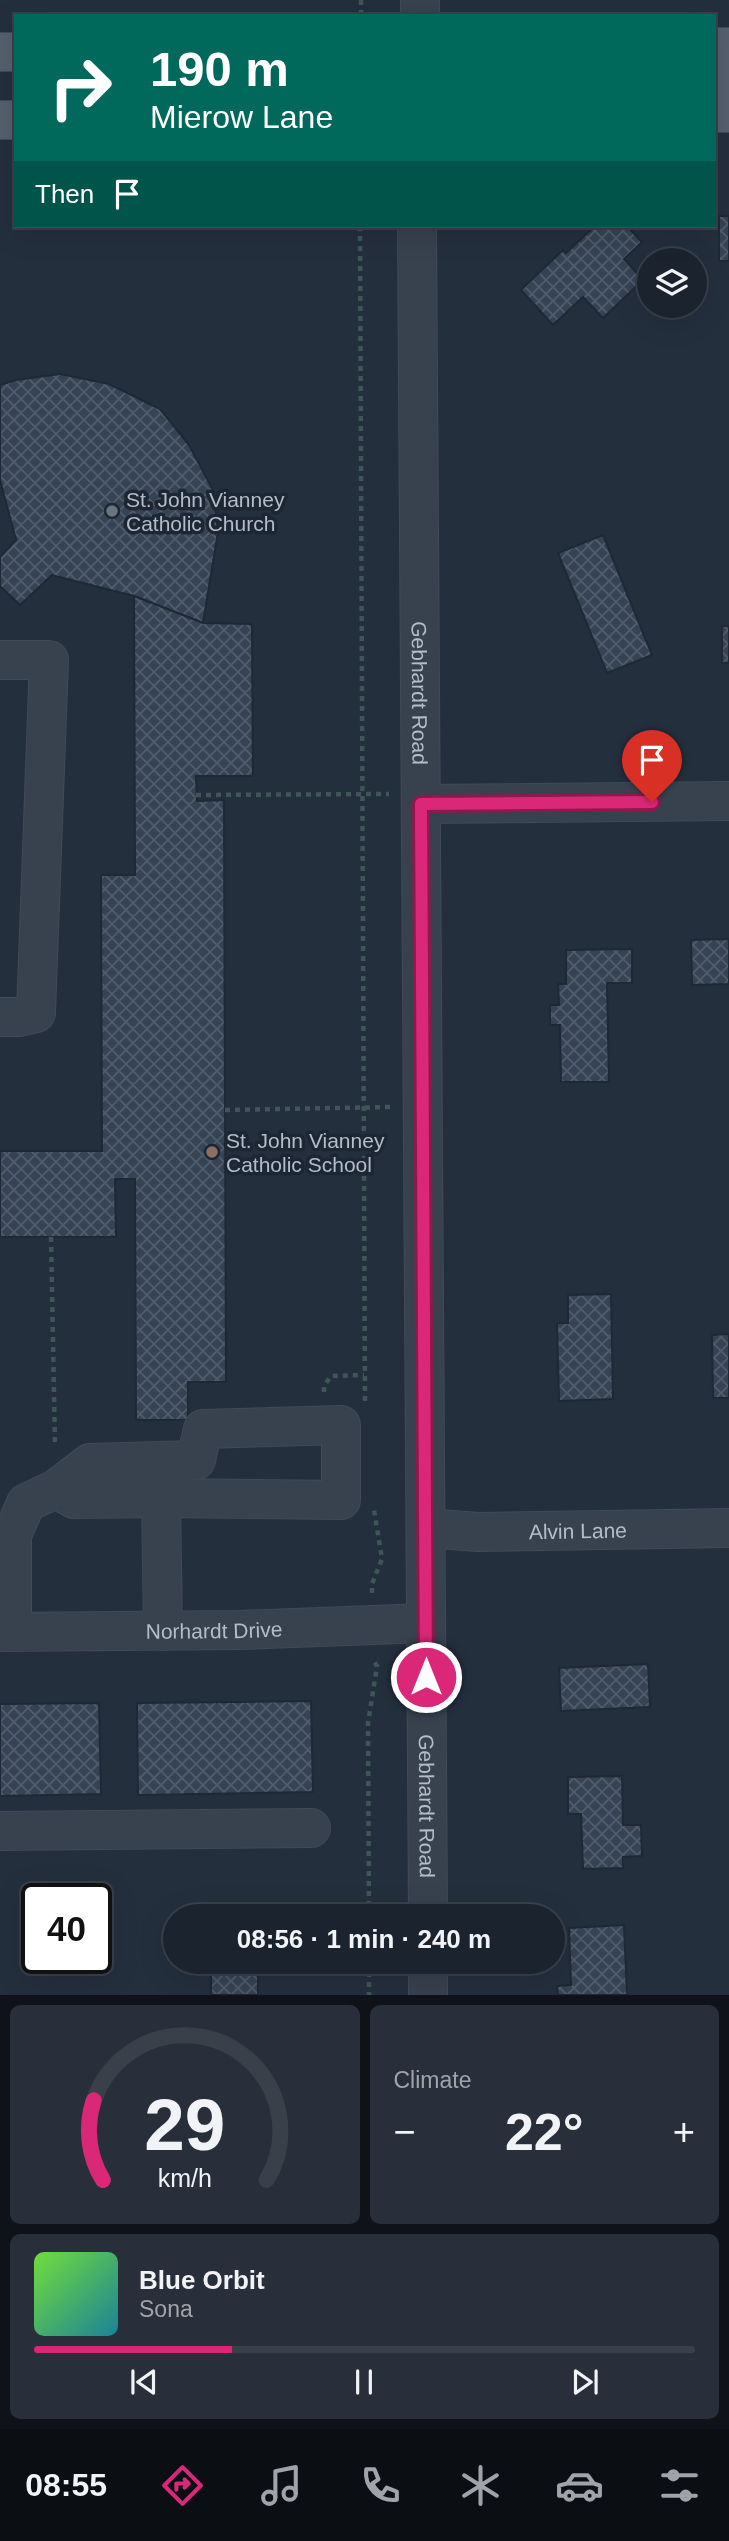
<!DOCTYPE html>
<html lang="en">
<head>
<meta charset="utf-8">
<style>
	body { margin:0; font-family:Arial,sans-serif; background:#282f3a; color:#f1f3f6; height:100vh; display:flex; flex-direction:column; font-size:26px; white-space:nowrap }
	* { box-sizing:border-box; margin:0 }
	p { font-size:23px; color:#a0a4aa }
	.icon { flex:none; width:38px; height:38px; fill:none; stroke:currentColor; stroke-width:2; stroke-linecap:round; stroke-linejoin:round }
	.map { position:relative; height:1995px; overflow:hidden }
	.panel { display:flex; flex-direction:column; gap:10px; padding:10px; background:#0f1319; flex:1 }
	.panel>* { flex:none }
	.guide { position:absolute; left:14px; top:14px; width:702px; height:214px; border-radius:0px; box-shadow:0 7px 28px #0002,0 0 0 2px #39404a; background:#00695c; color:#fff; overflow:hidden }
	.tools { position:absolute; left:637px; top:248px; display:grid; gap:14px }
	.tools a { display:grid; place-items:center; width:70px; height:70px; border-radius:50%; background:#1b232e; box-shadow:0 7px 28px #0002,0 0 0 2px #39404a; font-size:35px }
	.speed { position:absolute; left:21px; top:1883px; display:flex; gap:14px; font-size:35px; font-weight:700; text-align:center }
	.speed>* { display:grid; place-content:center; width:91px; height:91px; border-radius:50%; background:#1b232e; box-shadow:0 7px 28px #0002,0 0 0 2px #39404a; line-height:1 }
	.speed .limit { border:4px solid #111; border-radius:10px; background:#fff; color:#111 }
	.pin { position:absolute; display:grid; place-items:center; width:60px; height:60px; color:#fff; margin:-72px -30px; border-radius:50% 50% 50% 0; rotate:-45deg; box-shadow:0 0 7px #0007 }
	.pin .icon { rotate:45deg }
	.me { position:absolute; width:77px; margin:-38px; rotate:0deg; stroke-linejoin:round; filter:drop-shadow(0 0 5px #0008) }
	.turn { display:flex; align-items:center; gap:24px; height:147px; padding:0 21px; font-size:32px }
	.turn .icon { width:91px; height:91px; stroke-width:2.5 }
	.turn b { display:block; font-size:49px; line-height:60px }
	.then { display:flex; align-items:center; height:66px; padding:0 21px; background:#0003; gap:14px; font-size:26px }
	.big { font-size:52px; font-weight:800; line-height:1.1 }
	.panel .widget { flex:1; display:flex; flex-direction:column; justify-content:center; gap:10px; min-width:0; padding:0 24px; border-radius:10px; background:#282f3a }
	.panel .dial { align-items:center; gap:0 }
	.dial svg { height:182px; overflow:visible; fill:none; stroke:#39404a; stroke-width:7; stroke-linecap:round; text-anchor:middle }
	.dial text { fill:#f1f3f6; stroke:none }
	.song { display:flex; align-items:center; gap:21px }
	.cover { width:84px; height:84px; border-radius:10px; background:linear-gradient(135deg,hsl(100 70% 55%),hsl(190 70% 35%)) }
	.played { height:7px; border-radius:4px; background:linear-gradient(90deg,#db2777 30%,#39404a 30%) }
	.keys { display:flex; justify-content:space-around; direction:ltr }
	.heat { display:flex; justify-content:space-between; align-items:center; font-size:38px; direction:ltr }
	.panel .tiles { flex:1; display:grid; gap:10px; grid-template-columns:1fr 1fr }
	.widget:last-child { grid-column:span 2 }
	.trip { position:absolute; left:163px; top:1904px; width:402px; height:70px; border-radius:35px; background:#1b232e; box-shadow:0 7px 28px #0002,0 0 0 2px #39404a; font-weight:800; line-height:70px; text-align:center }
	.tabs { display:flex; height:112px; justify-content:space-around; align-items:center; background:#0b0e12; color:#a0a4aa }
	.tabs .icon { width:49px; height:49px }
	.tabs .active { color:#db2777 }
	.tabs b { font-size:32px; color:#f1f3f6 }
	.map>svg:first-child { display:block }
	.building { fill:url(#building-cross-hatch); stroke:#1f2835; stroke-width:2 }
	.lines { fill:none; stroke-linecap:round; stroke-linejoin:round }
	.minor-casing { stroke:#414a57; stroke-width:40 }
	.major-casing { stroke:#414a57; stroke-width:40 }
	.path { stroke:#3f5557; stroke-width:4.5; stroke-dasharray:5 5; stroke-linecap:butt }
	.minor { stroke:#38414e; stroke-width:38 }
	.major { stroke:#56606e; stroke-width:38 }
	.route-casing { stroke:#8e194d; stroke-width:18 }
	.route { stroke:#db2777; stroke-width:12 }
	.worship-dot { fill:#6b7280; stroke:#1d2633; stroke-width:2.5 }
	.education-dot { fill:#8d6e63; stroke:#1d2633; stroke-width:2.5 }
	.labels { text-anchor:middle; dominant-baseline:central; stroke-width:7; stroke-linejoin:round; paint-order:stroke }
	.poi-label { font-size:21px; fill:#b4bcc9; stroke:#1d2633; text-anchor:start }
	.street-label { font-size:21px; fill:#b4bcc9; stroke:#1d2633 }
</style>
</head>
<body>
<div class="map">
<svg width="729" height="1995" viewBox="0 0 729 1995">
	<defs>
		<pattern id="building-cross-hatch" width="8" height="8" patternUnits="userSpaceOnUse" patternTransform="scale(1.75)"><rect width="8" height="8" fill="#364354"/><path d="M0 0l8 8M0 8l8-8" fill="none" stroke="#515c6b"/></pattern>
	</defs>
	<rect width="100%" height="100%" fill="#242f3e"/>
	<g class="building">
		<rect x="719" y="216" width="10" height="45"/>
		<path d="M595,226H627L642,242L624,259L643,280L603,318L583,297L553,325L521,290L563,250L566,253Z"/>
		<path d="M60,374L109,384L160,409L189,445L213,490L218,532L203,623L134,596L52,575L20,605L0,586V557L16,540L0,480V385L16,380Z"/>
		<path d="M603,535L652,655L607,673L558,553Z"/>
		<path d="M134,596L203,623L252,624L253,776H196L197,801L224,800L226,1382H188V1420H136L135,1179H115L116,1237H0V1151H102L101,875H135Z"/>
		<rect x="722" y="626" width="7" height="37"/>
		<path d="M729,939V984L692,985L691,940Z"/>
		<path d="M632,949V983H607L609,1082H561L560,1025H550V1005H559L558,984H566V950Z"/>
		<path d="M611,1294L613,1399L559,1401L557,1323H568V1295Z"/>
		<path d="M729,1334V1398H713L712,1335Z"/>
		<path d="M648,1664L650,1707L561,1711L559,1668Z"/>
		<path d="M311,1701L313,1792L138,1795L137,1703Z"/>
		<path d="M99,1703L101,1794L0,1796V1704Z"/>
		<path d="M622,1776L623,1825H641L642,1856L623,1857V1868L583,1869L581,1814H568V1777Z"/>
		<path d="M624,1925L627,1995H558L557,1986L571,1985L569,1928Z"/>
		<rect x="211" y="1962" width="47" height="33"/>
	</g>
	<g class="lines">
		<g class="minor-casing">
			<g id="minor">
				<path d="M420,16V0"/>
				<path id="s1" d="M417,226L428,1916"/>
				<path d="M0,660H49L36,1013L19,1017H0"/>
				<path d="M421,804L729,801"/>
				<path d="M56,1489L74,1499L161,1498"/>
				<path id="s2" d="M426,1528L478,1532L729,1528"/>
				<path id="s3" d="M0,1632L239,1630L426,1623"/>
				<path d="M12,1632V1535L26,1503L56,1489L90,1463L196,1460L203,1429L341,1425V1500L161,1498L163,1631"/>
				<path d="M0,1831L311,1828"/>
				<path d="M428,1962V1995"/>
			</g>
		</g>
		<g class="major-casing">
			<g id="major">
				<path d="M714,47H729"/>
				<path d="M0,52H16"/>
				<path d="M714,78L729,76"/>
				<path d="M714,113H729"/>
				<path d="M0,120H16"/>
			</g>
		</g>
		<g class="path">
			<path d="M361,15V0"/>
			<path d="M360,226L365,1401"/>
			<path d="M196,795L389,794"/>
			<path d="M225,1110L391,1107"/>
			<path d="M51,1237L55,1446"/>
			<path d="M324,1392V1386L331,1376L364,1375"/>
			<path d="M372,1593V1584L382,1559L374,1510"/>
			<path d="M369,1916L368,1723L377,1666L373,1660"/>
			<path d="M369,1962V1995"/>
		</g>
		<use href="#minor" class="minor"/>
		<use href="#major" class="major"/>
	</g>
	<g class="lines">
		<g class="route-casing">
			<path id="route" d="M426,1677L421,804L652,802"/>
		</g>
		<use href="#route" class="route"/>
	</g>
	<circle class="worship-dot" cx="112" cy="511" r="7"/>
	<circle class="education-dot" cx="212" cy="1152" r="7"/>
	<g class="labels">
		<g class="poi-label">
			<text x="126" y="499">St. John Vianney<tspan x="126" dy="24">Catholic Church</tspan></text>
			<text x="226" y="1140">St. John Vianney<tspan x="226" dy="24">Catholic School</tspan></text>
		</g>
		<g class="street-label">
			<text stroke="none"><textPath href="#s1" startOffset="467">Gebhardt Road</textPath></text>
			<text stroke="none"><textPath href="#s2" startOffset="152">Alvin Lane</textPath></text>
			<text stroke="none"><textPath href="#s3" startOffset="214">Norhardt Drive</textPath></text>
			<text stroke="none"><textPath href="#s1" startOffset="1580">Gebhardt Road</textPath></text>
		</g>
	</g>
</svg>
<div class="tools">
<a><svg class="icon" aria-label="layers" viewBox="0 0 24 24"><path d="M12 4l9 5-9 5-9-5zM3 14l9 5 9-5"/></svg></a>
</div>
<div class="speed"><div class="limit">40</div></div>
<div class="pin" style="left:652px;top:802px;background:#d93025"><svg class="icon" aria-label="arrive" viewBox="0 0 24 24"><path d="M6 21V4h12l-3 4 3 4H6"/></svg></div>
<svg class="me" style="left:426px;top:1677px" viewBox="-20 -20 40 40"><circle r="17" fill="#db2777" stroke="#fff" stroke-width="3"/><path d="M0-11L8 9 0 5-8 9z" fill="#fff"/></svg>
<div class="trip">08:56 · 1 min · 240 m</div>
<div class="guide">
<div class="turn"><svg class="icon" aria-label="right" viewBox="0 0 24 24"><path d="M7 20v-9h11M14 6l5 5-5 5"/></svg><div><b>190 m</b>Mierow Lane</div></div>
<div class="then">Then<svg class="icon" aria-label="arrive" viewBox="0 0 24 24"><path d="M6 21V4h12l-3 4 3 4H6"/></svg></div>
</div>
</div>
<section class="panel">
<div class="tiles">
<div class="widget dial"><svg viewBox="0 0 100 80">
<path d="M14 69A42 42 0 1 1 86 69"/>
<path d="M14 69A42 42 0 0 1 10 34" stroke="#db2777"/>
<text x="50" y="56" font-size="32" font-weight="700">29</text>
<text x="50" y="72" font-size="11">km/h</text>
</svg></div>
<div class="widget"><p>Climate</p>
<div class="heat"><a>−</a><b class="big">22°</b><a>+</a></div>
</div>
<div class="widget">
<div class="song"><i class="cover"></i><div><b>Blue Orbit</b><p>Sona</p></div></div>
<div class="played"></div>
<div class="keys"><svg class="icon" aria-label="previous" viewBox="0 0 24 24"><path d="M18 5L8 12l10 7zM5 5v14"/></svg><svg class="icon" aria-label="pause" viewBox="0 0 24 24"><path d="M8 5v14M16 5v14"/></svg><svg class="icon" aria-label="next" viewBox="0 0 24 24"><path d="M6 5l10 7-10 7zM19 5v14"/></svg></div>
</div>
</div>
</section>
<nav class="tabs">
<b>08:55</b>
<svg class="icon active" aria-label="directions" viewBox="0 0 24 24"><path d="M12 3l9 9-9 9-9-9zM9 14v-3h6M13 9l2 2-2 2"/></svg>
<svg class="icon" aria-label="music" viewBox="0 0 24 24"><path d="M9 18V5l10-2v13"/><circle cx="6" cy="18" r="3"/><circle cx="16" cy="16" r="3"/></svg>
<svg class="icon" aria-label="phone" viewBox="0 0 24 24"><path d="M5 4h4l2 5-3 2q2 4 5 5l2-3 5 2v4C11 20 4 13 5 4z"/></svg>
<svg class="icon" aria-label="climate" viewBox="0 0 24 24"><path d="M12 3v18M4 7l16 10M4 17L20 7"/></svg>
<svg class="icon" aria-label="car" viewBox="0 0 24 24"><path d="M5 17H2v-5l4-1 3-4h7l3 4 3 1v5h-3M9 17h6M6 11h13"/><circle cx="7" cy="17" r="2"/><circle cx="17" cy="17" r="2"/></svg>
<svg class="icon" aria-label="filters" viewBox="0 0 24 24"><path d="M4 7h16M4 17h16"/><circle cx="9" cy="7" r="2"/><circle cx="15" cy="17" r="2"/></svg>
</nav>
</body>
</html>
